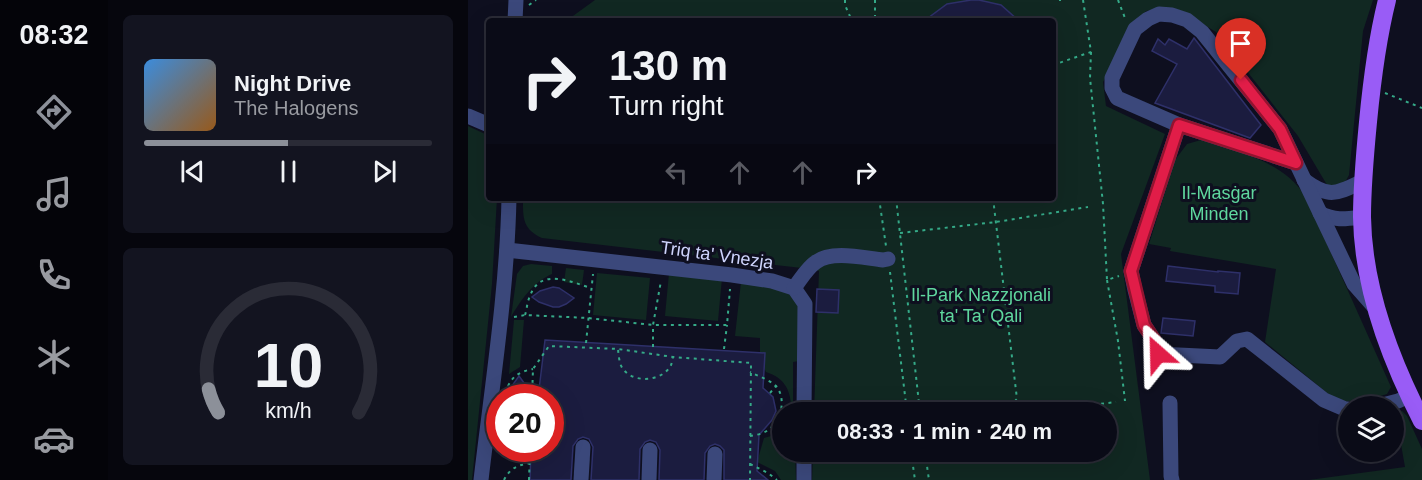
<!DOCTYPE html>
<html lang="en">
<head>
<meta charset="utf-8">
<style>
	body { margin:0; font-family:Arial,sans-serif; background:#131420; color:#f1f3f6; height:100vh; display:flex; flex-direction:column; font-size:22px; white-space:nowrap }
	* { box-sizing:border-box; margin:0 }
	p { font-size:20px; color:#999ba1 }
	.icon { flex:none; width:33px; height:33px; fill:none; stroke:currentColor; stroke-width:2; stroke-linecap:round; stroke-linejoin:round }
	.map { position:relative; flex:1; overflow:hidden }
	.details { display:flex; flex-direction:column; gap:15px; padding:15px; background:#06060d; width:360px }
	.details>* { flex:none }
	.guide { position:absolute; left:18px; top:18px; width:570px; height:183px; border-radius:6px; box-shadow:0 6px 24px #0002,0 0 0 2px #2a2b36; background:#0a0b17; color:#f1f3f6; overflow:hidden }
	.controls { position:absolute; left:870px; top:396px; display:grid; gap:12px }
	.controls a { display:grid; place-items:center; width:66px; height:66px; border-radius:50%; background:#0a0b17; box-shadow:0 6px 24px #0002,0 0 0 2px #2a2b36; font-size:30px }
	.speed { position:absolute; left:18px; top:384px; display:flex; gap:12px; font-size:30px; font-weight:700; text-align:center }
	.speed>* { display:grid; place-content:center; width:78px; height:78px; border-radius:50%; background:#0a0b17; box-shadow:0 6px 24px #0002,0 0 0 2px #2a2b36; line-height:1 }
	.speed .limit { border:9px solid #d22; background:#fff; color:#111 }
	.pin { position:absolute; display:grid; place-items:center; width:51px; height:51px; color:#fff; margin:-62px -26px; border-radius:50% 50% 50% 0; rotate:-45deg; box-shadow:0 0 6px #0007 }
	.pin .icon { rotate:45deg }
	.me { position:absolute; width:66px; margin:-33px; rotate:335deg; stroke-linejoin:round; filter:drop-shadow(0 0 4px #0008) }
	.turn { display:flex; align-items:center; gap:21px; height:126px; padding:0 24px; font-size:27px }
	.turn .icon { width:78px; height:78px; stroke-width:2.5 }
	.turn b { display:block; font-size:42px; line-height:51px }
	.lanes { display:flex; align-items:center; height:57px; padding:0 24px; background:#0003; justify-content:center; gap:30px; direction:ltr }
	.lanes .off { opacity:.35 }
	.details .widget { flex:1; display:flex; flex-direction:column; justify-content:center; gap:9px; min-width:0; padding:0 21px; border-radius:9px; background:#131420 }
	.details .dial { align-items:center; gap:0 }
	.dial svg { height:156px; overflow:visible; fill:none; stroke:#2a2b36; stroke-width:7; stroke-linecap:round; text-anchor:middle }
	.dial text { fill:#f1f3f6; stroke:none }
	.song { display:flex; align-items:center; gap:18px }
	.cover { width:72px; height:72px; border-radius:9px; background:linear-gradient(135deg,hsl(210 70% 55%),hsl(30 70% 35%)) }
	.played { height:6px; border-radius:3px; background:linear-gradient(90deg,#8c9099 50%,#2a2b36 50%) }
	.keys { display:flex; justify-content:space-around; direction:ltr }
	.trip { position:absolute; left:304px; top:402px; width:345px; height:60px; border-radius:30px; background:#0a0b17; box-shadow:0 6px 24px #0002,0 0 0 2px #2a2b36; font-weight:600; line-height:60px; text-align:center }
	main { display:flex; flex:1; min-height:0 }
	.dock { display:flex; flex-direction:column; width:108px; justify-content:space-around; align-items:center; background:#040409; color:#999ba1 }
	.dock .icon { width:42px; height:42px }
	.dock .selected { color:#8c9099 }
	.dock b { font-size:27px; color:#f1f3f6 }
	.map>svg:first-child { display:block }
	.green { fill:#112822 }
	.building { fill:#1b1c3f; stroke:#2e3069; stroke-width:1.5 }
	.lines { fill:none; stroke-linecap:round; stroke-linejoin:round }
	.path { stroke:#35aa88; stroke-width:2; stroke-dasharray:3 4.5; stroke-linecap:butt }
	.minor { stroke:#3b487b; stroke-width:15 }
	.major { stroke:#995cf6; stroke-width:18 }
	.route-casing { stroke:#92132f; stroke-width:15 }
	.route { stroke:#e11d48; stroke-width:10 }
	.labels { text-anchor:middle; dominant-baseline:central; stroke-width:6; stroke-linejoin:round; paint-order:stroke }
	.park-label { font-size:18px; fill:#5fd79e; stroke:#0e0f1f }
	.street-label { font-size:18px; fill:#ced4fc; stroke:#0e0f1f }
</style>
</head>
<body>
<main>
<nav class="dock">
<b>08:32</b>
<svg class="icon selected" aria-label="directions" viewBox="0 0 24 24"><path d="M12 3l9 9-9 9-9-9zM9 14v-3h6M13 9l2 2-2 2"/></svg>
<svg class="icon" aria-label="music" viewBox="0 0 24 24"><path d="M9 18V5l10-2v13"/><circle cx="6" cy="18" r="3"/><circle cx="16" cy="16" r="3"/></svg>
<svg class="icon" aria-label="phone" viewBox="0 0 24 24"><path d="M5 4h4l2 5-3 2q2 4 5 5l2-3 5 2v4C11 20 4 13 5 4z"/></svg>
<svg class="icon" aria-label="climate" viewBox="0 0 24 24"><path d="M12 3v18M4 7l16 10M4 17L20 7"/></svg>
<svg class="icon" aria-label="car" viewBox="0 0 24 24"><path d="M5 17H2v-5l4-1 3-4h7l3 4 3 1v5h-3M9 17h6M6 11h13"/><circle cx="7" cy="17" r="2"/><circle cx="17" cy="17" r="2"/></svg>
</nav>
<section class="details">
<div class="widget">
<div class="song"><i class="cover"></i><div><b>Night Drive</b><p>The Halogens</p></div></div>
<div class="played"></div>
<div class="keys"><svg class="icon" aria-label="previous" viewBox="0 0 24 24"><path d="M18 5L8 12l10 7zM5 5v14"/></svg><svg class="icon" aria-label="pause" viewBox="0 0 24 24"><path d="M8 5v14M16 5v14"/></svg><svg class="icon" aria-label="next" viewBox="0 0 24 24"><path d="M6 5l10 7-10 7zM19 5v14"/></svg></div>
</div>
<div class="widget dial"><svg viewBox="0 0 100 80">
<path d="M14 69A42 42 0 1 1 86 69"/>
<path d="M14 69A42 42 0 0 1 9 57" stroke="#8c9099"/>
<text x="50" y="56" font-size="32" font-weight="700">10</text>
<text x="50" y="72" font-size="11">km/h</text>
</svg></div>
</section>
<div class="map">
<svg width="954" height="480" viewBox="0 0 954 480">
	<rect width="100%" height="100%" fill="#0e0f1f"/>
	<g class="green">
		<path d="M127,0H905L895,31L881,175L875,186L862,190L830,136L748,32L720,15L697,8L678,11L668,24L635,82L638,106L697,134L653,254L682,480H344L345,452H639V412H346L351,271L334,268L74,238C54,229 55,217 55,198H585V21H98Z"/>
		<path d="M0,126L17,134L21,137V198H29L24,284L4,480H0Z"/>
		<path d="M733,140C771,152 815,161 838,197L923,387L919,394L906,398L875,402L864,397L797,342L808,269L702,251L703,248L681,244L707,160L719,144Z"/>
		<path d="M63,264L84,266V274C65,282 53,300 43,317L49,274L55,266Z"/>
		<path d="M98,268L116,270L114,285L96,282Z"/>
		<path d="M129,273L182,278L178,320L125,315Z"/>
		<path d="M201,273L254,278L250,321L197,316Z"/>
		<path d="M273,282C282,283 293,283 302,285C311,288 325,293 329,303C335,316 331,347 331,361L325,362V412H323C324,393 318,378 298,372L292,360V338L267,336Z"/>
		<path d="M46,320H56L52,367L41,374Z"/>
		<path d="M934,411L939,416L954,449V480H841L937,467L928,416H926V412Z"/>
		<path d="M315,429V452H327L328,480H313L307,471L289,462L296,438L310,434Z"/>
	</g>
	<g class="building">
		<path d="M503,0H511L533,5L551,21H456L479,4Z"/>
		<path d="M726,38L793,125L782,138L687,103L709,64L684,51L690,39L697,45L701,39L719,49Z"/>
		<path d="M700,266L750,272V271L772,273L770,294L747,292V286L698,281Z"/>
		<path d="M85,287L91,288L106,298L98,304L91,307H85L71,302L64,297L72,291Z"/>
		<path d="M349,289L371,290L370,313L348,312Z"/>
		<path d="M695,318L727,321L725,336L693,333Z"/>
		<path d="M77,340L297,353L295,388L305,397L308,411L304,420L291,435L289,471L300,480H256V450L252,446L247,444L242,446L237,453L236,480H191L192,450L188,442L182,440L177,442L172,449L171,480H123L125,447L121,439L115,437L110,439L105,446L103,480H62L63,448H82V398H70Z"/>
		<path d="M51,376L67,398H40L41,390Z"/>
	</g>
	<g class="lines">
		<g class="path">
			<path d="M377,0V5L384,21"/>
			<path d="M407,0V21"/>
			<path d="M591,0H593"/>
			<path d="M615,0L623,52L622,78L635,204L639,280L651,276"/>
			<path d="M650,0L657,18"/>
			<path d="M61,5L68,0"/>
			<path d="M585,65L623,52"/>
			<path d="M917,93L954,108"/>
			<path d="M411,198L418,246"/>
			<path d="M428,198L452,412"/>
			<path d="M525,198L549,399"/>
			<path d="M432,233L528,222L620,207"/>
			<path d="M422,272L439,412"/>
			<path d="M639,280L650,341L657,401"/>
			<path d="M57,315C59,309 59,302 62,296C72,267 103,282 123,288"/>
			<path d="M46,317L57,315L120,318L185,325H259L262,289"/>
			<path d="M118,343L125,274"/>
			<path d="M185,347V325L193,281"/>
			<path d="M256,349L259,325"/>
			<path d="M150,350C151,356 151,364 155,369C165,383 192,382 202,367C204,364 204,360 205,357"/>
			<path d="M40,386C45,375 54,371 65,369"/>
			<path d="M302,393L308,386"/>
			<path d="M64,398L65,369L81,346L150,349L205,357L283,363L282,480"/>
			<path d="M536,412L549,399L566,412"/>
			<path d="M566,412L648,402"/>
			<path d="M282,436C288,435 295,434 300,430C313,422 319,399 308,386C302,380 290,376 282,372"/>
			<path d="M443,452L447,480"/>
			<path d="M457,452L461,480"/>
			<path d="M282,464L300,473L309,480"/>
			<path d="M36,480C42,468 50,465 62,463"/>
			<path d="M61,480L62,448"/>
		</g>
		<g class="minor">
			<path d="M47,21L48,0"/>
			<path d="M0,116L21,125"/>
			<path d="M711,125L828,163"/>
			<path d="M836,180C862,199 868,194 895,181"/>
			<path d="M852,213C867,221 878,219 894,217"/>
			<path d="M39,250L264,275L304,281L326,288L337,304L336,412"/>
			<path d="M326,288C333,279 339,268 348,262C364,250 396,258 415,260L420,259"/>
			<path d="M702,403L703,476L704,480"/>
			<path d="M911,406L930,401L941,396"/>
			<path d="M880,409H877L856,400L779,339L769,341L752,357L690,354L686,340L676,325L667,290L663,271L711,125L649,98L644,88V78L667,29L680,19L691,14L704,15L719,20L734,32L812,129L886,284L908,309"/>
			<path d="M13,480C24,386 39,292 41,198"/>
			<path d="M113,480L115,447"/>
			<path d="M181,480L182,450"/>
			<path d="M246,480L247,454"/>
			<path d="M336,480V452"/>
		</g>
		<path class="major" d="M919,0C909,40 904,80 900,122C897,153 894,185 894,217C895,287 922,359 954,421"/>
	</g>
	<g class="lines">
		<g class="route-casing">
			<path id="route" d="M690,354L686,340L676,325L663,271L711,125L828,163L812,129L773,80"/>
		</g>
		<use href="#route" class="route"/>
	</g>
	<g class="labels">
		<g class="park-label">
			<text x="751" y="193">Il-Masġar<tspan x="751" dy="21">Minden</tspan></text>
			<text x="513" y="295">Il-Park Nazzjonali<tspan x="513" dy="21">ta' Ta' Qali</tspan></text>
		</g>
		<g class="street-label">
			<text transform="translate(249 255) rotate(8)">Triq ta' Vnezja</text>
		</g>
	</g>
</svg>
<div class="controls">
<a><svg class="icon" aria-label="layers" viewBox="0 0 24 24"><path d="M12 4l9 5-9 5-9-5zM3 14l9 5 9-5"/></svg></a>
</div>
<div class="speed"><div class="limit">20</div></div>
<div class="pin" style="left:773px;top:80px;background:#d93025"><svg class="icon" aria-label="arrive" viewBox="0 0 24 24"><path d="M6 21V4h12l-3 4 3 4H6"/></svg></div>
<svg class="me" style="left:690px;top:354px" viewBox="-20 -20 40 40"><path d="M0-17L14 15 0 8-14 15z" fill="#e11d48" stroke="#fff" stroke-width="4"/></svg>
<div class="trip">08:33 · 1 min · 240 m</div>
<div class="guide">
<div class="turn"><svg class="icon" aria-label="right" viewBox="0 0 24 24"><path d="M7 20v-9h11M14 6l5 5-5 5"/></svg><div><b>130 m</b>Turn right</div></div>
<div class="lanes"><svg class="icon off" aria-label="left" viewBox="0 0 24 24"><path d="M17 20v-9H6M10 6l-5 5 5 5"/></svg><svg class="icon off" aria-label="ahead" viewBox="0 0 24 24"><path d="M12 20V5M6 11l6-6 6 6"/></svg><svg class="icon off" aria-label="ahead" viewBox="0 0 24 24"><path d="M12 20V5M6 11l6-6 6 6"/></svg><svg class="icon" aria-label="right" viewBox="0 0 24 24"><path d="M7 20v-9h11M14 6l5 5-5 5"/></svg></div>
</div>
</div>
</main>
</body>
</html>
